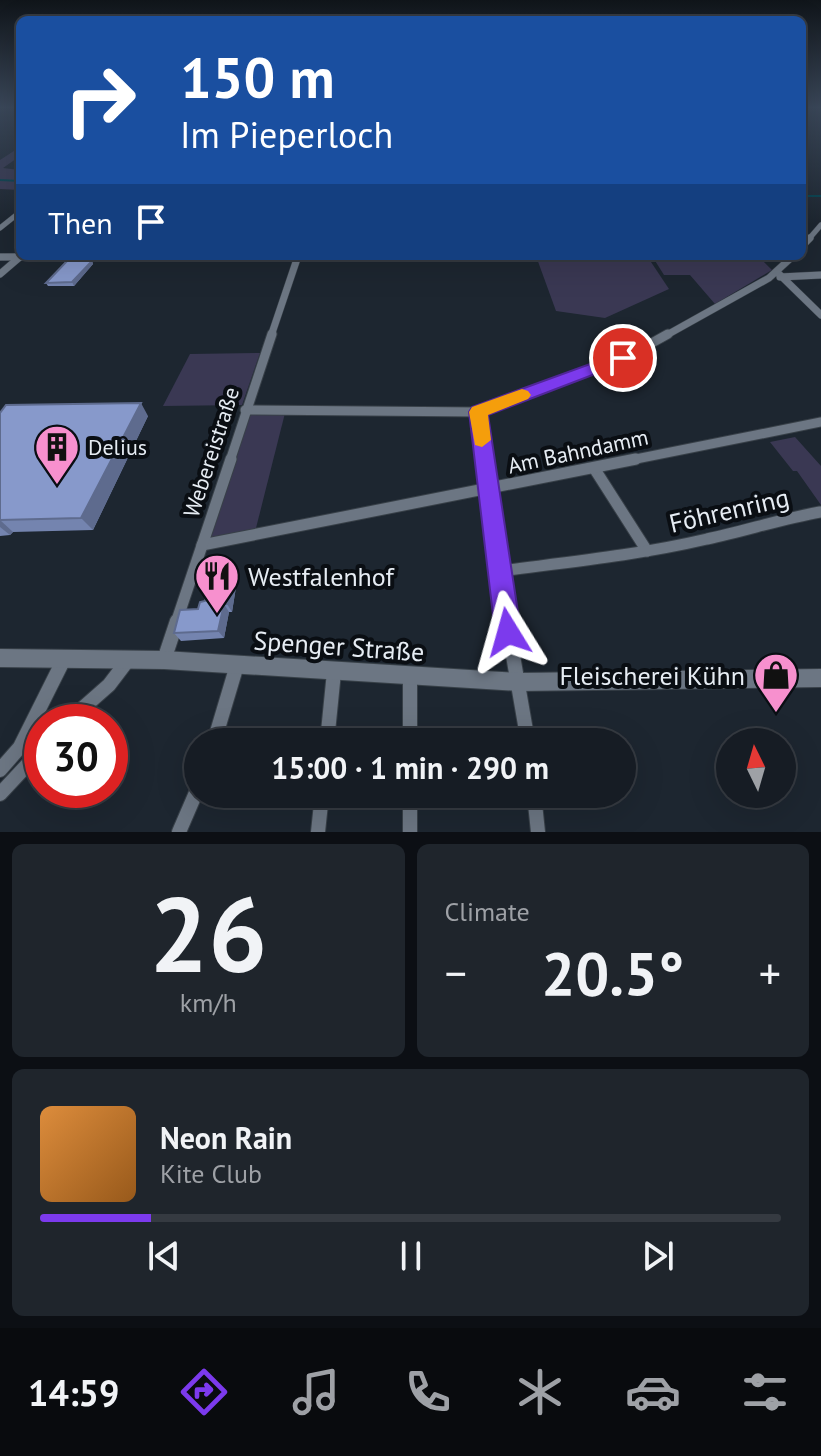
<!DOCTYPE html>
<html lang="en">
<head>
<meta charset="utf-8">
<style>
	body { margin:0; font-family:"PT Sans",sans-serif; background:#1f252c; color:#f1f3f6; height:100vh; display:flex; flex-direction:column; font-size:30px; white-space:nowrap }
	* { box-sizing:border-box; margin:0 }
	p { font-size:26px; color:#9ea1a6 }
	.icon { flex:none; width:44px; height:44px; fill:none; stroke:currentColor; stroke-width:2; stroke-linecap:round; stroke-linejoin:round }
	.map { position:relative; height:832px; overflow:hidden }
	.details { display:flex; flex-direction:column; gap:12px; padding:12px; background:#0c0f14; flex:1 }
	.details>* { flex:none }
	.guide { position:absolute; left:16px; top:16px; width:790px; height:244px; border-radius:12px; box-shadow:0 8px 32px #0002,0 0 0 2px #353a41; background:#1a4fa0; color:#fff; overflow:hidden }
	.needle { width:52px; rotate:355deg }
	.tools { position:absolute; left:716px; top:728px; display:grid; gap:16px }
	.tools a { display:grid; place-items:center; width:80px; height:80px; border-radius:50%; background:#161c24; box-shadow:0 8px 32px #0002,0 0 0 2px #353a41; font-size:40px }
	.speed { position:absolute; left:24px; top:704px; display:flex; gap:16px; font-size:40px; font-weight:700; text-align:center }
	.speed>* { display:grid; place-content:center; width:104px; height:104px; border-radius:50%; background:#161c24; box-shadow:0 8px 32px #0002,0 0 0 2px #353a41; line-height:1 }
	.speed .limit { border:12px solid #d22; background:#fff; color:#111 }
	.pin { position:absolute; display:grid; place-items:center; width:68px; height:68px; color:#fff; margin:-34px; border:4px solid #fff; border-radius:50%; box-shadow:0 2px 8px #0007 }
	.me { position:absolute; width:88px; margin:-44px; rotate:352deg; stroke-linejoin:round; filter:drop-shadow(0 0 6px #0008) }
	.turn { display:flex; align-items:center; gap:28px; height:168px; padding:0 32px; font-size:36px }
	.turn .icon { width:104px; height:104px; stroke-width:2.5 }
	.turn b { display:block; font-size:56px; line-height:68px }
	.then { display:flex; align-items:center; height:76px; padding:0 32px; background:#0003; gap:16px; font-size:30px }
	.big { font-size:60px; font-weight:800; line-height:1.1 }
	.details .tile { flex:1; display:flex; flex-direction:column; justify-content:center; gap:12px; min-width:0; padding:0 28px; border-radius:12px; background:#1f252c }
	.details .dial { align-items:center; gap:0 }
	.dial b { font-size:104px; line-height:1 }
	.song { display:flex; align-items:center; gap:24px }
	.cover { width:96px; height:96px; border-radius:12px; background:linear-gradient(135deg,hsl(30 70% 55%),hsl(30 70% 35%)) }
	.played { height:8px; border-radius:4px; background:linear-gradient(90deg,#7c3aed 15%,#353a41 15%) }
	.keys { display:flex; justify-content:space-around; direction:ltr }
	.heat { display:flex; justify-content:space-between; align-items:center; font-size:44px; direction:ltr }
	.details .tiles { flex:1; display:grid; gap:12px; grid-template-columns:1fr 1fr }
	.tile:last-child { grid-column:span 2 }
	.trip { position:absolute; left:184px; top:728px; width:452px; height:80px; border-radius:40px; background:#161c24; box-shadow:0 8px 32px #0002,0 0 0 2px #353a41; font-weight:800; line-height:80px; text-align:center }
	.dock { display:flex; height:128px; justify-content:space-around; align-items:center; background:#090b0e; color:#9ea1a6 }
	.dock .icon { width:56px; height:56px }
	.dock .on { color:#7c3aed }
	.dock b { font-size:36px; color:#f1f3f6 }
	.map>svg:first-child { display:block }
	.green { fill:#3a3853 }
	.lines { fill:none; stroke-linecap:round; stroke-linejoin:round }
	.stream { stroke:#00434f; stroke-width:2 }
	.minor-far4-casing { stroke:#384048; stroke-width:6 }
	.minor-far3-casing { stroke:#384048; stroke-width:8 }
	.minor-far2-casing { stroke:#384048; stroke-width:11 }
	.minor-far1-casing { stroke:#384048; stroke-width:13 }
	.minor-casing { stroke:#384048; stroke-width:16 }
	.tertiary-casing { stroke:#384048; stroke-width:2 }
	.minor-far4 { stroke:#6c7683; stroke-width:5 }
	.minor-far3 { stroke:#6c7683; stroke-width:7 }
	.minor-far2 { stroke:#6c7683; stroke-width:9 }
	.minor-far1 { stroke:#6c7683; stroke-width:11 }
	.minor { stroke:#6c7683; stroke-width:14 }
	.tertiary { fill:#6c7683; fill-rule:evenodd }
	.wall { fill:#7484af }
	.shaded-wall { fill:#5e6b8e }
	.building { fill:#8799cb; stroke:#5e6b8e; stroke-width:2 }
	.route { fill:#7c3aed; stroke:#51269a; stroke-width:2 }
	.slow { fill:#f59e0b }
	.labels { text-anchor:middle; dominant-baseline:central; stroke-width:8; stroke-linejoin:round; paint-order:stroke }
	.poi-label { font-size:22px; fill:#e6ecf3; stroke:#0a0e13; text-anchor:start }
	.street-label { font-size:22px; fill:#e6ecf3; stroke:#0a0e13 }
	.near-street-label { font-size:26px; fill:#e6ecf3; stroke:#0a0e13 }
	.near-poi-label { font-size:26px; fill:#e6ecf3; stroke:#0a0e13; text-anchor:start }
</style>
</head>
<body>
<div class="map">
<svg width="821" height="832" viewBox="0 0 821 832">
	<rect width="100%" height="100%" fill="#1d2630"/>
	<g class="green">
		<path d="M20,147V156L3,168L20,170V190L0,189V160Z"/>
		<path d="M536,256H647L669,289L605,318L556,311Z"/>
		<path d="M652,256H758L772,270L715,304L690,275H664Z"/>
		<path d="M260,353L242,405L163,406L190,354Z"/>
		<path d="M285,413L255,532L208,541L250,414Z"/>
		<path d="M795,437L821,466V505L797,471H793L770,442Z"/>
	</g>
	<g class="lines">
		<g class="stream">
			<path d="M0,180L20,181"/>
			<path d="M802,196H821"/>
		</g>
		<g class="minor-far4-casing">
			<g id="minor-far4">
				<path d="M0,228L20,212"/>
				<path d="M808,240L821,225"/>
			</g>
		</g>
		<g class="minor-far3-casing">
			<g id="minor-far3">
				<path d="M802,246L810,238"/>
				<path d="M0,257L239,256"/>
				<path d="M778,273L821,315"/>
				<path d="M0,274L21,256"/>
				<path d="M780,277L821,275"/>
				<path d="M271,336L298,256"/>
				<path d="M665,336L769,278L793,256"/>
			</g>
		</g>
		<g class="minor-far2-casing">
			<g id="minor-far2">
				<path d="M245,410L478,412L632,354L668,334"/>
				<path d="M478,412L485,461"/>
				<path d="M230,461L272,334"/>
				<path d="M626,461L821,422"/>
			</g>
		</g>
		<g class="minor-far1-casing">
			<g id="minor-far1">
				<path d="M485,459L508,623"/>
				<path d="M594,468L647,551"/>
				<path d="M202,545L636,459"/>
				<path d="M500,571C569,562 639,555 707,539C745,531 781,519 820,512"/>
				<path d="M176,623L231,459"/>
			</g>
		</g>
		<g class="minor-casing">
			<g id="minor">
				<path d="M507,621L528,742"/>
				<path d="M164,660L177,621"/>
				<path d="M410,677V742"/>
				<path d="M67,722L109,685L128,660"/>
				<path d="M214,742L237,665"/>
				<path d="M327,742L334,672"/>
				<path d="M0,770L20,747L64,659"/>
				<path d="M0,794L42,749"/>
				<path d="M410,794V832"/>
				<path d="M534,794L538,832"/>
				<path d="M179,832L198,788"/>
				<path d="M318,832L322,794"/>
			</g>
		</g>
		<g class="tertiary-casing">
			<path id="tertiary" d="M0,649L164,651L519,673L821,669V687L519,691L164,669L0,667Z"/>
		</g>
		<use href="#minor-far4" class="minor-far4"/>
		<use href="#minor-far3" class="minor-far3"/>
		<use href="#minor-far2" class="minor-far2"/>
		<use href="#minor-far1" class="minor-far1"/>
		<use href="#minor" class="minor"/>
		<use href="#tertiary" class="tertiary"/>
	</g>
	<g class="wall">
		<path d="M92,261L93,264L74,286H48L46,283Z"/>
		<path d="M0,413L148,416L93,530L13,532L10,535L0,536Z"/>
		<path d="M231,579L236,587L232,612H229L224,638L181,641L174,633L205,601Z"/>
	</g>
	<g class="shaded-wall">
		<path d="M92,261L93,264L74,286L72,282Z"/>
		<path d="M141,403L148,416L93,530L81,518Z"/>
		<path d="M0,520L13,532L10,535L0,527Z"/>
		<path d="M231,579L236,587L232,612L227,604Z"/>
		<path d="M224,604L229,612L224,638L218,631Z"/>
	</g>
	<g class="building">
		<path d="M67,261H92L72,282L46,283Z"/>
		<path d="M141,403L81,518L0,520V413L6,405Z"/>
		<path d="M231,579L227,604H224L218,631L174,633L180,610L198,609L200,602L205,601L211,580Z"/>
	</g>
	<linearGradient id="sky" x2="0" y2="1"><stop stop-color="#10151a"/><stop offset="0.48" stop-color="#3a4759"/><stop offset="1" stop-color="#3a4759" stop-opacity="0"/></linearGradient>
	<rect width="821" height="224" fill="url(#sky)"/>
	<path class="route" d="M623,352L629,354V361L488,415L521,632L518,641L508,645L499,641L495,632L469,412L472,407Z"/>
	<path class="slow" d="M522,389L528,391L531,395L528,399L488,415L491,440L482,447L475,445L469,412L472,407Z"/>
	<defs>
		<g id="building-pin" transform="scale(2.3)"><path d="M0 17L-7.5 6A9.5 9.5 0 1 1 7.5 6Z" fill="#f790ce" stroke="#0a0e13"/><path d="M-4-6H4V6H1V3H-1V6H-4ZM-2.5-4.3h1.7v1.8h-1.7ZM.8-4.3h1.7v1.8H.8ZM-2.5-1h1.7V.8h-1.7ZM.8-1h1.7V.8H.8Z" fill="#111"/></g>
		<g id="restaurant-pin" transform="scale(2.3)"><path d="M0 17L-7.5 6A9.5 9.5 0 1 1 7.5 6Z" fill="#f790ce" stroke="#0a0e13"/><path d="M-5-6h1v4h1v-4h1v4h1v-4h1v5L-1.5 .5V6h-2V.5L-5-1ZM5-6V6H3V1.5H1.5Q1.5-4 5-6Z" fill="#111"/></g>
		<g id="shop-pin" transform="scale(2.3)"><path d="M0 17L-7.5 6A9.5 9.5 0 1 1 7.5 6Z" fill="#f790ce" stroke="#0a0e13"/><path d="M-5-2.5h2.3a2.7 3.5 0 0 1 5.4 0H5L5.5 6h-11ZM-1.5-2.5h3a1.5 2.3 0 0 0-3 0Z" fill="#111"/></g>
	</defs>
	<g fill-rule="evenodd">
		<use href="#building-pin" x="57" y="447"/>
		<use href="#restaurant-pin" x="217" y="576"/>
		<use href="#shop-pin" x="776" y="675"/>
	</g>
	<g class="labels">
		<g class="poi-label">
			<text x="88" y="447">Delius</text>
		</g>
		<g class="street-label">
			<text transform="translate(578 451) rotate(-12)">Am Bahndamm</text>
			<text transform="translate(211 452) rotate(-72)">Webereistraße</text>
		</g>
		<g class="near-street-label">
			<text transform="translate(729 510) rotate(-13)">Föhrenring</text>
			<text transform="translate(339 646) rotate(4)">Spenger Straße</text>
		</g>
		<g class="near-poi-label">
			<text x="248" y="576">Westfalenhof</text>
			<text x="745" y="675" text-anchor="end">Fleischerei Kühn</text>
		</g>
	</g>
</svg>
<div class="tools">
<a><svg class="needle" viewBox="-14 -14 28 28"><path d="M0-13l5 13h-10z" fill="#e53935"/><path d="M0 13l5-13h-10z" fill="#9ea1a6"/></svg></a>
</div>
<div class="speed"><div class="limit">30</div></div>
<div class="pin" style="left:623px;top:358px;background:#d93025"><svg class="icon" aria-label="arrive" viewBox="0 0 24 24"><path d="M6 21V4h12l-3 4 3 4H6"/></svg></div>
<svg class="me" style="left:508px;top:632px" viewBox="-20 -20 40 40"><path d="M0-17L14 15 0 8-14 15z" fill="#7c3aed" stroke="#fff" stroke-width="4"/></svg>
<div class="trip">15:00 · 1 min · 290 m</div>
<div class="guide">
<div class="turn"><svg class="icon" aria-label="right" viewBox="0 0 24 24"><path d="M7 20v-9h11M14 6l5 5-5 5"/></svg><div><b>150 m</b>Im Pieperloch</div></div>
<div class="then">Then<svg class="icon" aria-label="arrive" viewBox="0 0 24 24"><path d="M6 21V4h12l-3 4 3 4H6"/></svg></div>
</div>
</div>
<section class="details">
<div class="tiles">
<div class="tile dial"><b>26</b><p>km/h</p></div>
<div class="tile"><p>Climate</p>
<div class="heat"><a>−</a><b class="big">20.5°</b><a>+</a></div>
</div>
<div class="tile">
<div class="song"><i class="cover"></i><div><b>Neon Rain</b><p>Kite Club</p></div></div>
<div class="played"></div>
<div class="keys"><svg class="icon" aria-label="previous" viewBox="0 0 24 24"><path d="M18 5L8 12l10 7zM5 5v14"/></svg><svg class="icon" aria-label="pause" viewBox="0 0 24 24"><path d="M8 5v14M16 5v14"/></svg><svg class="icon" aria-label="next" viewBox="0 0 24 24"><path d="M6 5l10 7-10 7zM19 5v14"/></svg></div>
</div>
</div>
</section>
<nav class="dock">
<b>14:59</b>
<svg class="icon on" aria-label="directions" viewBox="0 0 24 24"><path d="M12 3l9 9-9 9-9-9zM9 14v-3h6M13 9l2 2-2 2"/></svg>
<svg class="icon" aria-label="music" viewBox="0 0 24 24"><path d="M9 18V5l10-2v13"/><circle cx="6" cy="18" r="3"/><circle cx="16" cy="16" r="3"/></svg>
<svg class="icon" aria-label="phone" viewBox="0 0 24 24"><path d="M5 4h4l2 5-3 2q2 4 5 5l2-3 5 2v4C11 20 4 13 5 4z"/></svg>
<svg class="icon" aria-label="climate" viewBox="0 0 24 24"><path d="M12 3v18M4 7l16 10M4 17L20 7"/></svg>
<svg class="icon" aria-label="car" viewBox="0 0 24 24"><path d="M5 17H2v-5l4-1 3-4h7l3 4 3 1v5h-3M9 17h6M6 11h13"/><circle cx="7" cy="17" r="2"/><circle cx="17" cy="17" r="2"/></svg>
<svg class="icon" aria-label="filters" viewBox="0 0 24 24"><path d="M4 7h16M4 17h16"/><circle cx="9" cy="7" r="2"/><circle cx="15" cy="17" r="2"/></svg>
</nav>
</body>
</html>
